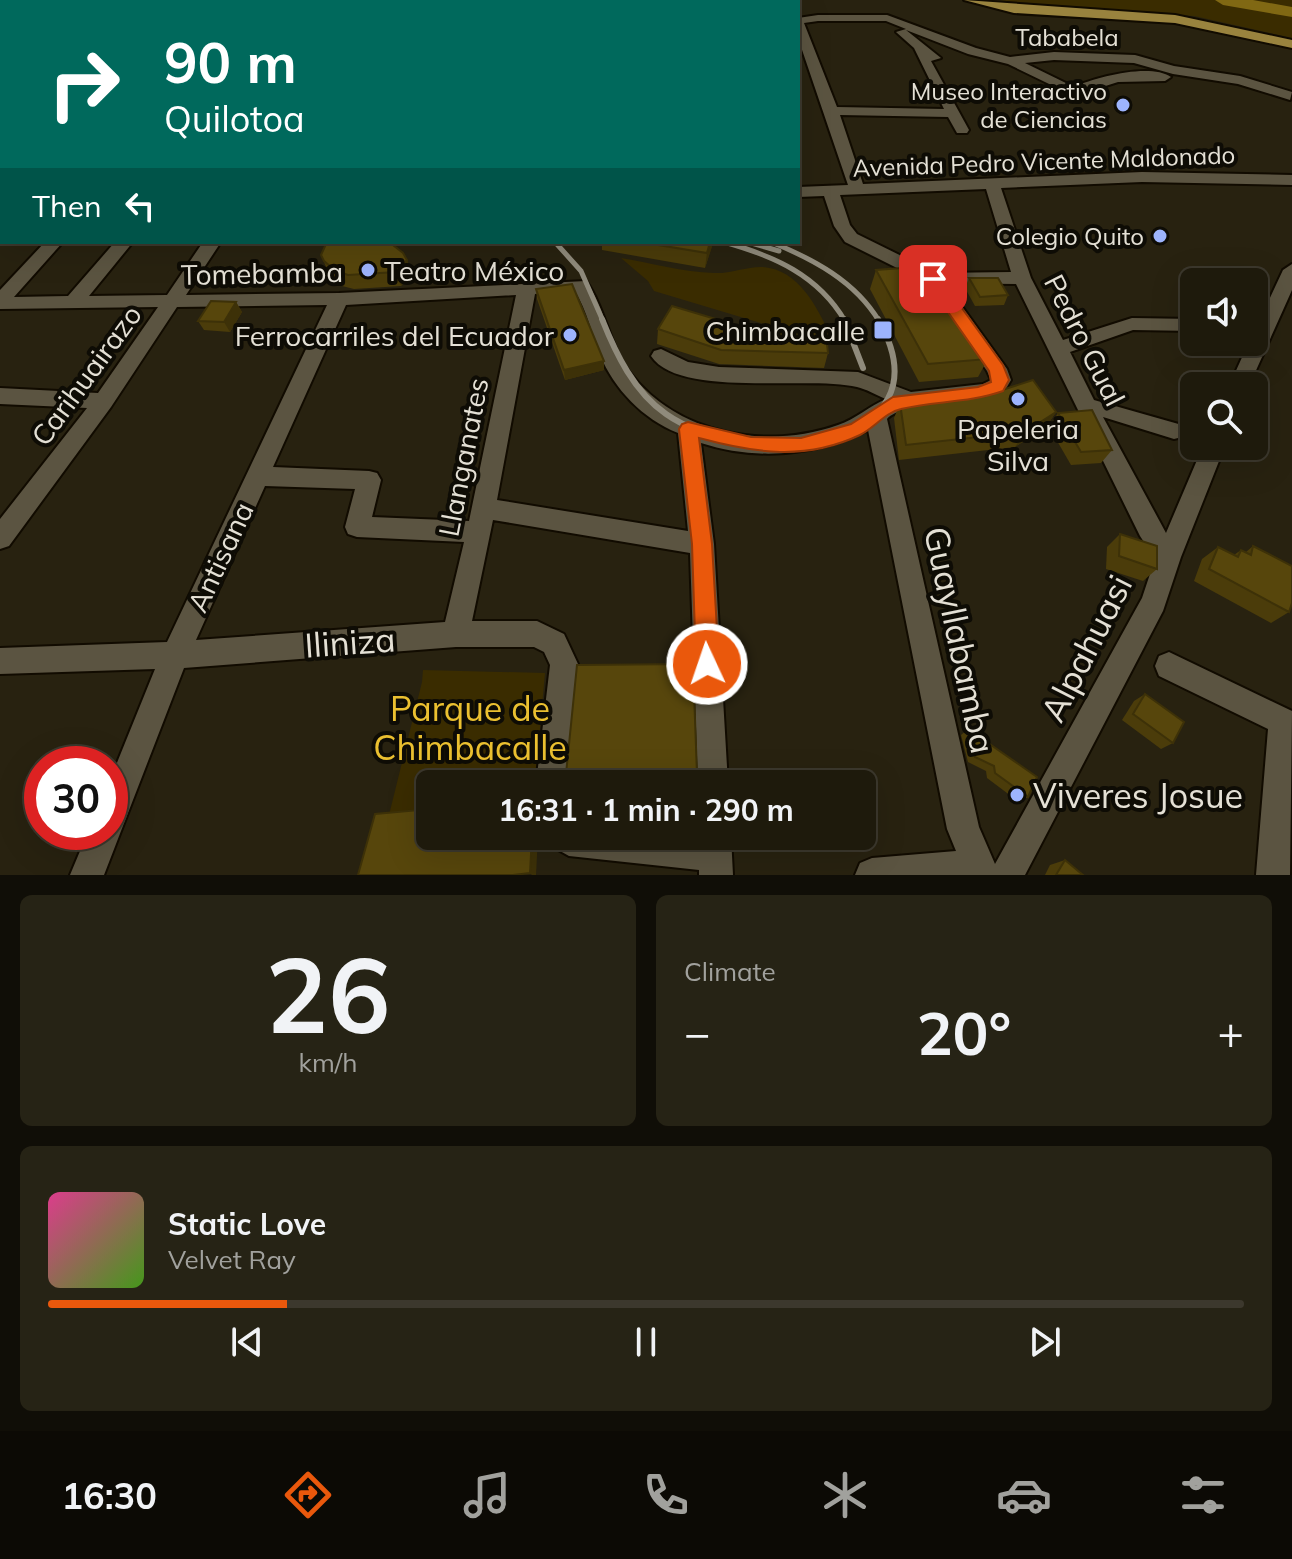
<!DOCTYPE html>
<html lang="en">
<head>
<meta charset="utf-8">
<style>
	body { margin:0; font-family:Mulish,sans-serif; background:#262315; color:#f1f3f6; height:100vh; display:flex; flex-direction:column; font-size:30px; white-space:nowrap }
	* { box-sizing:border-box; margin:0 }
	p { font-size:26px; color:#a1a19d }
	.icon { flex:none; width:44px; height:44px; fill:none; stroke:currentColor; stroke-width:2; stroke-linecap:round; stroke-linejoin:round }
	.map { position:relative; height:875px; overflow:hidden }
	.panel { display:flex; flex-direction:column; gap:20px; padding:20px; background:#100e07; flex:1 }
	.panel>* { flex:none }
	.top-card { position:absolute; left:0px; top:0px; width:800px; height:244px; box-shadow:0 8px 32px #0002,0 0 0 2px #3c382d; background:#00695c; color:#fff; overflow:hidden }
	.tools { position:absolute; left:1180px; top:268px; display:grid; gap:16px }
	.tools a { display:grid; place-items:center; width:88px; height:88px; border-radius:12px; background:#1e1a0c; box-shadow:0 8px 32px #0002,0 0 0 2px #3c382d; font-size:40px }
	.speed { position:absolute; left:24px; top:746px; display:flex; gap:16px; font-size:40px; font-weight:700; text-align:center }
	.speed>* { display:grid; place-content:center; width:104px; height:104px; border-radius:50%; background:#1e1a0c; box-shadow:0 8px 32px #0002,0 0 0 2px #3c382d; line-height:1 }
	.speed .limit { border:12px solid #d22; background:#fff; color:#111 }
	.pin { position:absolute; display:grid; place-items:center; width:68px; height:68px; color:#fff; margin:-34px; border-radius:16px; box-shadow:0 4px 12px #0006 }
	.me { position:absolute; width:88px; margin:-44px; rotate:357deg; stroke-linejoin:round; filter:drop-shadow(0 0 6px #0008) }
	.turn { display:flex; align-items:center; gap:28px; height:168px; padding:0 32px; font-size:36px }
	.turn .icon { width:104px; height:104px; stroke-width:2.5 }
	.turn b { display:block; font-size:56px; line-height:68px }
	.then { display:flex; align-items:center; height:76px; padding:0 32px; background:#0003; gap:16px; font-size:30px }
	.big { font-size:60px; font-weight:700; line-height:1.1 }
	.panel .card { flex:1; display:flex; flex-direction:column; justify-content:center; gap:12px; min-width:0; padding:0 28px; border-radius:12px; background:#262315 }
	.panel .dial { align-items:center; gap:0 }
	.dial b { font-size:104px; line-height:1 }
	.song { display:flex; align-items:center; gap:24px }
	.cover { width:96px; height:96px; border-radius:12px; background:linear-gradient(135deg,hsl(330 70% 55%),hsl(100 70% 35%)) }
	.played { height:8px; border-radius:4px; background:linear-gradient(90deg,#ea580c 20%,#3c382d 20%) }
	.keys { display:flex; justify-content:space-around; direction:ltr }
	.heat { display:flex; justify-content:space-between; align-items:center; font-size:44px; direction:ltr }
	.panel .tiles { flex:1; display:grid; gap:20px; grid-template-columns:1fr 1fr }
	.card:last-child { grid-column:span 2 }
	.trip { position:absolute; left:416px; top:770px; width:460px; height:80px; border-radius:12px; background:#1e1a0c; box-shadow:0 8px 32px #0002,0 0 0 2px #3c382d; font-weight:700; line-height:80px; text-align:center }
	.dock { display:flex; height:128px; justify-content:space-around; align-items:center; background:#0c0a05; color:#a1a19d }
	.dock .icon { width:56px; height:56px }
	.dock .selected { color:#ea580c }
	.dock b { font-size:36px; color:#f1f3f6 }
	.map>svg:first-child { display:block }
	.green { fill:#3a2c00 }
	.lines { fill:none; stroke-linecap:round; stroke-linejoin:round }
	.river { fill:#806813; fill-rule:evenodd }
	.minor-casing { stroke:#110b00; stroke-width:4 }
	.major-casing { stroke:#110b00; stroke-width:4 }
	.minor { fill:#5b5441; fill-rule:evenodd }
	.major { fill:#99833e; fill-rule:evenodd }
	.rail-far1 { stroke:#908b7c; stroke-width:5 }
	.rail { stroke:#908b7c; stroke-width:6 }
	.wall { fill:#4b3c0a }
	.shaded-wall { fill:#3d3108 }
	.building { fill:#57460c; stroke:#3d3108; stroke-width:2 }
	.route { fill:#ea580c; stroke:#983908; stroke-width:2 }
	.poi-dot { fill:#9db4fd; stroke:#0e0c05; stroke-width:3 }
	.labels { text-anchor:middle; dominant-baseline:central; stroke-width:8; stroke-linejoin:round; paint-order:stroke }
	.far-street-label { font-size:24px; fill:#e4e0d5; stroke:#0e0c05 }
	.far-poi-label { font-size:24px; fill:#e4e0d5; stroke:#0e0c05; text-anchor:end }
	.poi-label { font-size:28px; fill:#e4e0d5; stroke:#0e0c05; text-anchor:end }
	.street-label { font-size:28px; fill:#e4e0d5; stroke:#0e0c05 }
	.near-street-label { font-size:34px; fill:#e4e0d5; stroke:#0e0c05 }
	.near-park-label { font-size:34px; fill:#ebc030; stroke:#0e0c05 }
	.near-poi-label { font-size:34px; fill:#e4e0d5; stroke:#0e0c05; text-anchor:start }
</style>
</head>
<body>
<div class="map">
<svg width="1292" height="875" viewBox="0 0 1292 875">
	<rect width="100%" height="100%" fill="#282210"/>
	<g class="green">
		<path d="M999,0H1292V38L1194,16L1049,7Z"/>
		<path d="M621,258C651,263 683,272 714,273C729,274 749,266 763,267C799,270 816,306 830,334L774,327L654,291L648,281Z"/>
		<path d="M423,670L545,673L535,784H430V819L387,823L422,682Z"/>
	</g>
	<g class="lines">
		<path class="river" d="M1215,0H1253L1292,7V17L1223,5Z"/>
		<g class="minor-casing">
			<g id="minor">
				<path d="M200,0H217L219,2H201Z"/>
				<path d="M818,15H887L976,48L1010,57L1054,52L1135,55L1174,66L1240,76L1292,92L1290,100L1238,84L1173,74L1134,63L1054,60L1025,63L1074,87C1097,77 1150,63 1171,77L1165,81L1118,82L1074,96L1008,64L968,54L906,30L941,58L931,61L969,130L967,133H957L948,117L840,115L863,184L1142,172L1292,175V185L1142,182L1001,188L1031,278L1063,340L1132,318L1194,319V331L1133,330L1070,352L1094,400L1182,425L1185,431L1182,437L1174,439L1103,417L1166,533L1203,446H1225L1181,557L1163,611L1025,875H855L860,863L872,858L956,851L947,829L868,430C816,456 756,461 701,443L714,544L728,784H698L690,553L493,520L472,621H537L564,634L578,664L566,784H536L550,665L544,652L534,647H456L184,668L104,875H70L88,832H110V780L155,669L0,674V648L167,642L327,305L177,307L111,407L9,546L0,549V519L87,408L0,404V388L98,393L158,307L0,309V290L45,242H63L14,297L68,296L115,242H133L89,296L167,295L203,242H221L186,295L339,293L586,281C606,309 610,348 631,374C679,435 767,450 838,425C856,419 869,406 886,399C876,395 866,389 857,387C810,375 679,399 651,356L654,351L661,349L688,362L719,367L858,372L911,392L983,384L991,380L987,371L947,312L956,306L963,308L1007,369L1011,380L1004,392C976,403 903,401 887,419L979,827L995,864L1142,598L1155,559L1140,536L1016,284L927,283L845,242L834,226L824,196L798,197V187L848,185L798,38V18ZM818,21H886L906,29L896,32L914,48L944,109L837,107L804,23ZM986,189L1011,272L936,273L857,234L850,225L840,195ZM575,291C587,311 592,334 600,355C614,389 643,419 678,433L688,531L497,500L535,294ZM516,295L469,521L372,517L381,480L377,473L369,471L273,467L346,305ZM265,486L355,489L345,527L348,534L357,537L464,542L445,622L196,640Z"/>
				<rect x="0" y="109" width="2" height="10"/>
				<path d="M2,180V192L0,193V181Z"/>
				<rect x="0" y="216" width="2" height="10"/>
				<path d="M1292,264V290L1249,386H1229L1249,342H1254V332L1283,270Z"/>
				<path d="M1169,652L1292,711L1290,875H1256L1268,729L1159,676L1155,666L1159,656Z"/>
				<path d="M548,836H731L733,875H699V870L569,856L553,847Z"/>
			</g>
		</g>
		<g class="major-casing">
			<g id="major">
				<path d="M427,0H444L426,2Z"/>
				<path d="M475,0H492L474,2Z"/>
				<path d="M964,0L1175,15L1292,40V48L1175,23L1014,13Z"/>
				<path d="M2,116V126L0,127V117Z"/>
			</g>
		</g>
		<use href="#minor" class="minor"/>
		<use href="#major" class="major"/>
		<g class="rail-far1">
			<path d="M555,242L581,271L603,321"/>
			<path d="M724,242C774,256 818,275 845,321"/>
			<path d="M748,242L779,251"/>
			<path d="M771,242C813,259 855,281 879,321"/>
		</g>
		<g class="rail">
			<path d="M602,319C616,354 634,392 666,414C742,468 955,454 878,319"/>
			<path d="M844,319L863,368"/>
		</g>
	</g>
	<g class="wall">
		<path d="M602,242H713L705,268L602,250Z"/>
		<path d="M321,255L407,260L411,275L401,286L354,289L342,286L330,276Z"/>
		<path d="M876,270L988,359L978,377L919,382L870,289Z"/>
		<path d="M969,278L1008,295L1004,305L975,306L965,288Z"/>
		<path d="M536,289L604,361V370L565,380L537,299Z"/>
		<path d="M236,302L242,312L230,332L204,330L198,321Z"/>
		<path d="M658,329H749L828,353L824,368L719,364L657,344Z"/>
		<path d="M900,403L1056,412L1046,427L1015,447L899,460L894,418Z"/>
		<path d="M1058,413L1112,450L1101,463L1071,465L1049,427Z"/>
		<path d="M1120,534L1157,569L1143,581L1106,569L1107,547Z"/>
		<path d="M1253,546L1289,612L1271,623L1194,581L1202,559L1218,547L1234,555L1241,550L1246,552Z"/>
		<path d="M1145,694L1173,743L1161,749L1122,720L1134,701Z"/>
		<path d="M968,729L1028,797L1019,802L987,778L986,771L968,762L961,735Z"/>
		<path d="M1065,860L1083,875H1045L1050,865Z"/>
	</g>
	<g class="shaded-wall">
		<path d="M710,242H713L712,247L705,268L707,253Z"/>
		<path d="M407,260L411,275L401,286L396,272Z"/>
		<path d="M236,302L242,312L230,332L224,322Z"/>
		<path d="M604,361V370L565,380L564,370Z"/>
		<path d="M1056,412L1046,427L1015,447L1025,432Z"/>
		<path d="M532,836H538L536,875H532L530,873Z"/>
	</g>
	<g class="building">
		<path d="M329,242H389L403,253L407,260L396,272L348,275L336,271L324,261L321,255L326,244Z"/>
		<path d="M640,242H710L707,253Z"/>
		<path d="M929,266L988,359L928,364L876,270Z"/>
		<path d="M969,278H998L1008,295L980,297Z"/>
		<path d="M572,284L604,361L564,370L536,289Z"/>
		<path d="M211,301L236,302L224,322L198,321Z"/>
		<path d="M672,306L749,329L826,335L828,353L721,350L658,329Z"/>
		<path d="M1033,380L1056,412L1025,432L906,445L900,403L999,391Z"/>
		<path d="M1092,410L1112,450L1081,452L1058,413Z"/>
		<path d="M1120,534L1157,546V569L1119,556Z"/>
		<path d="M1253,546L1292,566V603L1289,612L1209,569L1218,547L1238,557L1241,550L1251,555Z"/>
		<path d="M693,664L697,774L708,777V784H552L553,777L566,774L577,665Z"/>
		<path d="M1145,694L1184,722L1173,743L1133,714Z"/>
		<path d="M968,729L1037,777L1028,797L995,773L994,766L975,757Z"/>
		<path d="M430,809V836H532L530,873L513,875H358L375,814Z"/>
		<path d="M1065,860L1083,875H1056Z"/>
	</g>
	<path class="route" d="M933,274L938,275L1003,365L1009,380L1003,391C969,403 935,401 901,409C886,412 874,428 860,435C805,461 755,453 699,438L712,544L719,664L716,672L707,675L699,672L696,664L692,544L679,429L682,424L688,422L751,437L801,438L851,424L893,397L978,387L991,382L989,371L925,279Z"/>
	<g class="poi-dot">
		<circle cx="1123" cy="105" r="8"/>
		<circle cx="1160" cy="236" r="8"/>
		<circle cx="368" cy="270" r="8"/>
		<rect x="873" y="320" width="20" height="20" rx="4"/>
		<circle cx="570" cy="335" r="8"/>
		<circle cx="1018" cy="399" r="8"/>
		<circle cx="1017" cy="795" r="8"/>
	</g>
	<g class="labels">
		<g class="far-street-label">
			<text x="1067" y="37">Tababela</text>
			<text transform="translate(1044 161) rotate(-2)">Avenida Pedro Vicente Maldonado</text>
		</g>
		<g class="far-poi-label">
			<text x="1107" y="91">Museo Interactivo<tspan x="1107" dy="28">de Ciencias</tspan></text>
			<text x="1144" y="236">Colegio Quito</text>
		</g>
		<g class="poi-label">
			<text x="384" y="270" text-anchor="start">Teatro México</text>
			<text x="865" y="330">Chimbacalle</text>
			<text x="554" y="335">Ferrocarriles del Ecuador</text>
			<text x="1018" y="428" text-anchor="middle">Papeleria<tspan x="1018" dy="32">Silva</tspan></text>
		</g>
		<g class="street-label">
			<text transform="translate(262 273) rotate(-1)">Tomebamba</text>
			<text transform="translate(1085 340) rotate(63)">Pedro Gual</text>
			<text transform="translate(86 375) rotate(-54)">Carihuairazo</text>
			<text transform="translate(463 457) rotate(-79)">Llanganates</text>
			<text transform="translate(220 557) rotate(-65)">Antisana</text>
		</g>
		<g class="near-street-label">
			<text transform="translate(960 640) rotate(78)">Guayllabamba</text>
			<text transform="translate(350 642) rotate(-4)">Iliniza</text>
			<text transform="translate(1086 648) rotate(-63)">Alpahuasi</text>
		</g>
		<g class="near-park-label">
			<text x="470" y="708">Parque de<tspan x="470" dy="39">Chimbacalle</tspan></text>
		</g>
		<g class="near-poi-label">
			<text x="1033" y="795">Viveres Josue</text>
		</g>
	</g>
</svg>
<div class="tools">
<a><svg class="icon" aria-label="sound" viewBox="0 0 24 24"><path d="M4 9h4l5-4v14l-5-4H4zM17 9q2 3 0 6"/></svg></a>
<a><svg class="icon" aria-label="search" viewBox="0 0 24 24"><circle cx="10" cy="10" r="6"/><path d="M15 15l6 6"/></svg></a>
</div>
<div class="speed"><div class="limit">30</div></div>
<div class="pin" style="left:933px;top:279px;background:#d93025"><svg class="icon" aria-label="arrive" viewBox="0 0 24 24"><path d="M6 21V4h12l-3 4 3 4H6"/></svg></div>
<svg class="me" style="left:707px;top:664px" viewBox="-20 -20 40 40"><circle r="17" fill="#ea580c" stroke="#fff" stroke-width="3"/><path d="M0-11L8 9 0 5-8 9z" fill="#fff"/></svg>
<div class="trip">16:31 · 1 min · 290 m</div>
<div class="top-card">
<div class="turn"><svg class="icon" aria-label="right" viewBox="0 0 24 24"><path d="M7 20v-9h11M14 6l5 5-5 5"/></svg><div><b>90 m</b>Quilotoa</div></div>
<div class="then">Then<svg class="icon" aria-label="left" viewBox="0 0 24 24"><path d="M17 20v-9H6M10 6l-5 5 5 5"/></svg></div>
</div>
</div>
<section class="panel">
<div class="tiles">
<div class="card dial"><b>26</b><p>km/h</p></div>
<div class="card"><p>Climate</p>
<div class="heat"><a>−</a><b class="big">20°</b><a>+</a></div>
</div>
<div class="card">
<div class="song"><i class="cover"></i><div><b>Static Love</b><p>Velvet Ray</p></div></div>
<div class="played"></div>
<div class="keys"><svg class="icon" aria-label="previous" viewBox="0 0 24 24"><path d="M18 5L8 12l10 7zM5 5v14"/></svg><svg class="icon" aria-label="pause" viewBox="0 0 24 24"><path d="M8 5v14M16 5v14"/></svg><svg class="icon" aria-label="next" viewBox="0 0 24 24"><path d="M6 5l10 7-10 7zM19 5v14"/></svg></div>
</div>
</div>
</section>
<nav class="dock">
<b>16:30</b>
<svg class="icon selected" aria-label="directions" viewBox="0 0 24 24"><path d="M12 3l9 9-9 9-9-9zM9 14v-3h6M13 9l2 2-2 2"/></svg>
<svg class="icon" aria-label="music" viewBox="0 0 24 24"><path d="M9 18V5l10-2v13"/><circle cx="6" cy="18" r="3"/><circle cx="16" cy="16" r="3"/></svg>
<svg class="icon" aria-label="phone" viewBox="0 0 24 24"><path d="M5 4h4l2 5-3 2q2 4 5 5l2-3 5 2v4C11 20 4 13 5 4z"/></svg>
<svg class="icon" aria-label="climate" viewBox="0 0 24 24"><path d="M12 3v18M4 7l16 10M4 17L20 7"/></svg>
<svg class="icon" aria-label="car" viewBox="0 0 24 24"><path d="M5 17H2v-5l4-1 3-4h7l3 4 3 1v5h-3M9 17h6M6 11h13"/><circle cx="7" cy="17" r="2"/><circle cx="17" cy="17" r="2"/></svg>
<svg class="icon" aria-label="filters" viewBox="0 0 24 24"><path d="M4 7h16M4 17h16"/><circle cx="9" cy="7" r="2"/><circle cx="15" cy="17" r="2"/></svg>
</nav>
</body>
</html>
